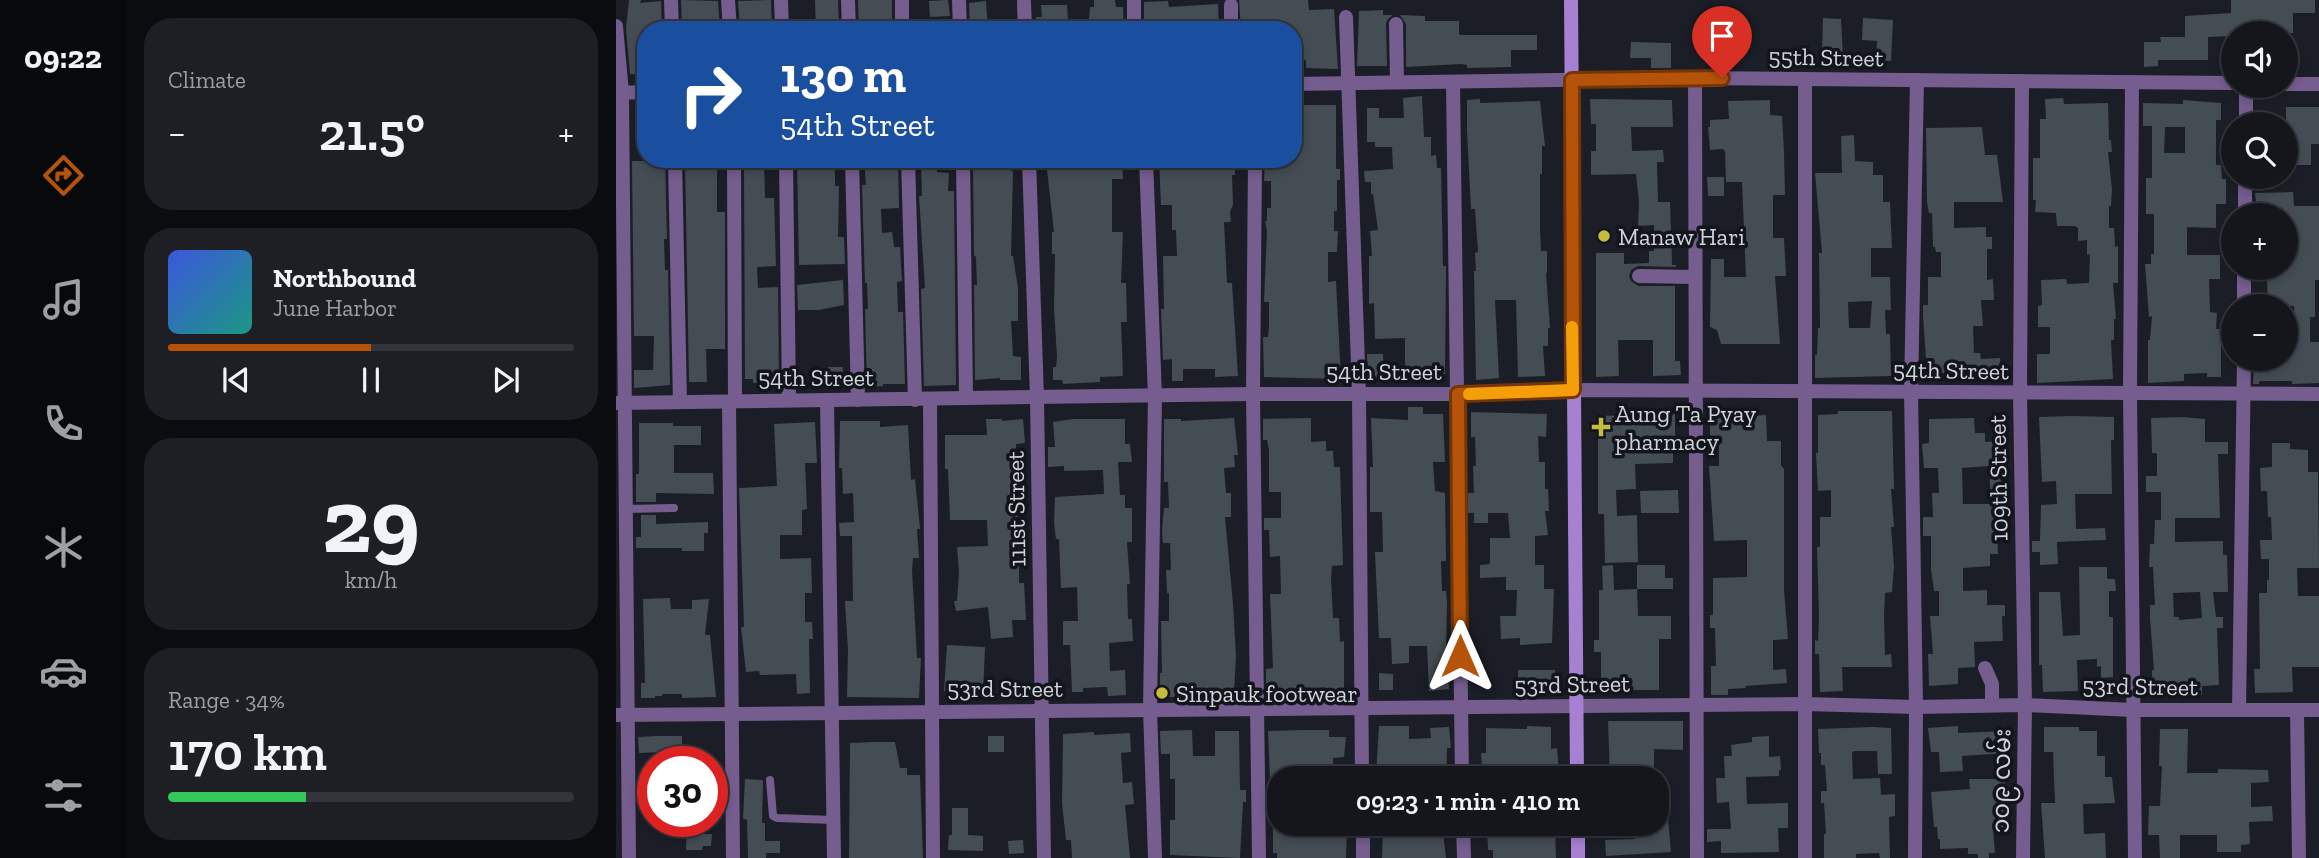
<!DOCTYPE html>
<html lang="en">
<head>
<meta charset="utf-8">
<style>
	body { margin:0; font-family:"Zilla Slab","Noto Sans Myanmar",serif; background:#1d1f25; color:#f1f3f6; height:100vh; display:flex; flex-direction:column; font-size:26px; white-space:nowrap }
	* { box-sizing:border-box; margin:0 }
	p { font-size:23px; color:#9d9fa3 }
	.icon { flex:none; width:38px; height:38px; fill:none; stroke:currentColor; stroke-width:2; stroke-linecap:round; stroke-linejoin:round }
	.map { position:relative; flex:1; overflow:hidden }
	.details { display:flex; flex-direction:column; gap:18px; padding:18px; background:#0b0c0f; width:490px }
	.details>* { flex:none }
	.guide { position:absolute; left:21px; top:21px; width:665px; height:147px; border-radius:28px; box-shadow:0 4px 10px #0003,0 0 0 2px #33353b; background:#1a4fa0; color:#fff; overflow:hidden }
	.controls { position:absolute; left:1605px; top:21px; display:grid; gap:14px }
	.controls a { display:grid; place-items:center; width:77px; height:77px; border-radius:50%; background:#14161c; box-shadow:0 4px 10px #0003,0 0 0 2px #33353b; font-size:35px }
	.speed { position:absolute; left:21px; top:746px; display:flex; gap:14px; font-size:35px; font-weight:700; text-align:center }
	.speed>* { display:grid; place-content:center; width:91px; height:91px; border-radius:50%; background:#14161c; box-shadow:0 4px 10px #0003,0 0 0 2px #33353b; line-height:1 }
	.speed .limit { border:10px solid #d22; background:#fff; color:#111 }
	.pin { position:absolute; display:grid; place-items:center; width:60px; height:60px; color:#fff; margin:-72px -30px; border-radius:50% 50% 50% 0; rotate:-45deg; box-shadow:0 0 7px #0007 }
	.pin .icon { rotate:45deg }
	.me { position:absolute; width:77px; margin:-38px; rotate:0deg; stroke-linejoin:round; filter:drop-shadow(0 0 5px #0008) }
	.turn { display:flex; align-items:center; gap:24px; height:147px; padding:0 28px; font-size:32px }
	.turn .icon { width:91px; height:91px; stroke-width:2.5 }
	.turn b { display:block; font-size:49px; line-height:60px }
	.big { font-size:52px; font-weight:600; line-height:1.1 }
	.details .card { flex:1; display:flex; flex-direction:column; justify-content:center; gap:10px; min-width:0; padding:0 24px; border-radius:28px; background:#1d1f25 }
	.details .dial { align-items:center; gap:0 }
	.dial b { font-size:91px; line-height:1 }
	.song { display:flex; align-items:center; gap:21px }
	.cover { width:84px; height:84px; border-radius:10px; background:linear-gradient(135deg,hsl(230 70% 55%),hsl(170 70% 35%)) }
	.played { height:7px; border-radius:4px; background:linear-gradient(90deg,#b45309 50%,#33353b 50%) }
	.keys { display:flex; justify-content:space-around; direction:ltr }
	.heat { display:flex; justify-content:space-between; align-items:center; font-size:38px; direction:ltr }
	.charge { height:10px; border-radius:5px; background:linear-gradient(90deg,#34c759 34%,#33353b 0) }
	.trip { position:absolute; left:651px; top:766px; width:402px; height:70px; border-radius:28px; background:#14161c; box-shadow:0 4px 10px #0003,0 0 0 2px #33353b; font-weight:600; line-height:70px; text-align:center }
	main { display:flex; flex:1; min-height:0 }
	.tabs { display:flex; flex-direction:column; width:126px; justify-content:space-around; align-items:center; background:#08090b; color:#9d9fa3 }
	.tabs .icon { width:49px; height:49px }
	.tabs .on { color:#b45309 }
	.tabs b { font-size:32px; color:#f1f3f6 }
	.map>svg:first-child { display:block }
	.building { fill:#444d54; fill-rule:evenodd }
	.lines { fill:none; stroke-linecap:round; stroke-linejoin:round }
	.service { stroke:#755d8f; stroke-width:8 }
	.minor { stroke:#755d8f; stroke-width:14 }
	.secondary { stroke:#a780d1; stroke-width:14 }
	.route-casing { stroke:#753606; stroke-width:18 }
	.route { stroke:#b45309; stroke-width:12 }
	.slow { stroke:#f59e0b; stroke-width:12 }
	.poi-dot { fill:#c5bc3d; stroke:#12151c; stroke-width:2.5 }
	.labels { text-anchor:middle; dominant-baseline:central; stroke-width:7; stroke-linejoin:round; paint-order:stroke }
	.street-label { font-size:24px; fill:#d2d3d9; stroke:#12151c }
	.poi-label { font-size:24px; fill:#d2d3d9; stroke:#12151c; text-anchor:start }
</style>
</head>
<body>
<main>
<nav class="tabs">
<b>09:22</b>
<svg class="icon on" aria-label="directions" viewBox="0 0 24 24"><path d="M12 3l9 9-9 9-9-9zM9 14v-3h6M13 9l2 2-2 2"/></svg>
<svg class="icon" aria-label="music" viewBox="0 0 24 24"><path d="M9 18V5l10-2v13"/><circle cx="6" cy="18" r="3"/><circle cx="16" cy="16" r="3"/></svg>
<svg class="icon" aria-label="phone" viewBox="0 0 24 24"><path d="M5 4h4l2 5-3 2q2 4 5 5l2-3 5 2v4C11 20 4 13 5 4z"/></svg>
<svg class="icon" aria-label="climate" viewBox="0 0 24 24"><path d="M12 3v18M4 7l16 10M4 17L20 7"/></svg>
<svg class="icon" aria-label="car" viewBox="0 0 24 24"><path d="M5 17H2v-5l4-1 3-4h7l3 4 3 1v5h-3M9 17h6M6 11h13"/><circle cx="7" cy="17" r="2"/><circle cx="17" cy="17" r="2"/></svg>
<svg class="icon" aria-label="filters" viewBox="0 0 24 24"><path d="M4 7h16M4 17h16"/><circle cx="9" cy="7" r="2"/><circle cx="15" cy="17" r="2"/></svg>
</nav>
<section class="details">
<div class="card"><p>Climate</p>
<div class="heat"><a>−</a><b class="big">21.5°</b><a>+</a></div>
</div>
<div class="card">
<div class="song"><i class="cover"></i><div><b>Northbound</b><p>June Harbor</p></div></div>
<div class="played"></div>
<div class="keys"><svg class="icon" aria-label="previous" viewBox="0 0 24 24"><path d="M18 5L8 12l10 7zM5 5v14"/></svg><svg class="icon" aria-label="pause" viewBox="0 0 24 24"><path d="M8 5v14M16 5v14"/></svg><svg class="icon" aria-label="next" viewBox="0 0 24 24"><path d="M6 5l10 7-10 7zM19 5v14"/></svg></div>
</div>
<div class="card dial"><b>29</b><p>km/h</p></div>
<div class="card"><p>Range · 34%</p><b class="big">170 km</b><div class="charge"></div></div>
</section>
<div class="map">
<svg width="1703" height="858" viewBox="0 0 1703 858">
	<rect width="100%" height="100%" fill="#1b1e26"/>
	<g class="building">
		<path d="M13,0H25L24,3L45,1L46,30H30V35H27V74H14L10,29Z"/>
		<path d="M65,0L102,1L104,30H66Z"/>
		<path d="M155,0L156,30H124L122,1Z"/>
		<path d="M199,0H222L223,28L200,30Z"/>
		<path d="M242,0H276V30L243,29Z"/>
		<path d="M332,0L334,16L314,17L313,1Z"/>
		<path d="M478,0H499L500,7H507L508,30H421L420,17H426L425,5H451L452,20L473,19L474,7H478Z"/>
		<path d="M623,0H692L693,10L718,9L722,69L690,68V60L677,61V30H625Z"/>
		<path d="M1615,0H1699V13H1677V33H1617V36L1592,37V60H1542V66L1528,67V42H1545L1544,37H1569V16L1615,13Z"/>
		<path d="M370,1L372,30H354L353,3Z"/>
		<path d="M552,1L553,7L602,4L603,30L528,29V2Z"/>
		<path d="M767,10V15H777L772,19L770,23L771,66H741L743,11Z"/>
		<path d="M784,15L809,16V21H843V35H921V50H895V67L851,68V65L845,64L790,67V24Z"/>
		<path d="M1207,18L1225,19L1227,58H1211V52H1206Z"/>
		<path d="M1247,18L1277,20L1275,61L1260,60L1261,41L1246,40Z"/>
		<path d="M1015,42L1055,43V68H1035V58H1014Z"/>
		<path d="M806,96L808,137H815V156L820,155L821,168H825L827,266H830L829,374L789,375V338L759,339L758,303L753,304V256H756L754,231L762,230L757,194H755V182H749L748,171L777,169L776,147H759V142H751V108H763V118H788L787,98Z"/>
		<path d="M1447,98L1448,104L1492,103L1493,140H1495L1496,152H1492L1496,189L1495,206H1493V228H1498L1499,247L1502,246V283H1497L1500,319H1498V340H1495L1497,379L1421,383V354H1434V327H1422V306L1426,305L1425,280L1450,279L1451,284L1473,283L1474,254L1471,255V240L1462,241V228L1459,226H1441L1440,213L1419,212L1420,200H1417V158H1424V119H1430L1429,99Z"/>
		<path d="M864,99V103L924,101L929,146H926V174H924V228L925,251H931V273H930L934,328H932V346H927L929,376L902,377L900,300H879L883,378L860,380L858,271H860L859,253L862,252L859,209H855L851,130V100Z"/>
		<path d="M974,99L1056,100L1057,127H1015L1016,151L1047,150L1048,162H1041L1042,202H1054L1056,265H1060V267L1022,266L1015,270L1013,276L1015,281L1022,286H1059V361H1064L1065,375L1037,376V340H1002L1003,376L980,377V253H1008V264L1033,263V251H1038V225L1022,226L1023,203L1020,174L975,175V151H980V124H975Z"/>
		<path d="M1154,100V115L1166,116L1168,151L1169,195H1157V238H1168L1170,276H1159L1164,344H1105L1101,330L1094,327L1095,259H1108V277H1130L1126,182H1110L1109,151L1107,149L1094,150L1092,127H1094V120L1113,119L1112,101Z"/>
		<path d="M1567,100L1605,103V120H1600V165H1605L1606,179H1610V204H1600V228L1571,227V255H1604V279H1593L1594,312L1601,313L1600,329H1605V377H1591V373L1568,374V381L1532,383V340H1534L1536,316L1533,317L1529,264H1535V254H1538V214H1530V178H1536V126H1527V103L1567,104ZM1549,127H1569V153H1548Z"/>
		<path d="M677,105H720V169H724V180H721V211H718V231H722L721,252H712V282L720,281L725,379L648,377L647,337H652L653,327V302H648L651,231L649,221H651V208H655V181H648L649,159H677Z"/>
		<path d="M1670,107H1703V144H1695V165H1680V154H1670Z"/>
		<path d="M1366,127L1369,155H1381L1387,202H1338V228L1370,227V237H1376V249H1371V280L1377,279L1378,300H1365L1367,326H1357L1358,353H1364L1365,359L1384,358L1385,381H1371L1370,376L1346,377V373H1311L1307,316V305H1312V277H1325V252H1320L1319,247H1317L1316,213H1313L1311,202L1310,128Z"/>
		<path d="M1238,135L1239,161L1257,162V175H1267V202H1274L1276,248H1255V277H1274L1275,310H1269L1270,334H1274L1275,376L1199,378V355H1201L1202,328H1204L1203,253H1206L1199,173H1226L1225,136ZM1256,301L1254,328H1233L1232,302Z"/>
		<path d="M35,159H49L51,239H48L49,270H52L54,385L18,388V370H37L38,336H18L16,161H35Z"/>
		<path d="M69,159H86V169L101,168V212H109V349H90L91,382H73Z"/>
		<path d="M128,159H148L149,198H158L160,266L141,267L142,288L162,287L163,382L137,383V379H129Z"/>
		<path d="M282,159L283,208L265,209L266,233L276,232L278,247H284L286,281L281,282L282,312H287L289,384H267V386L251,387L249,309H252L251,283H249L246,185H250L248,160Z"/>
		<path d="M375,159H394L395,171H397L395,256H397L402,288V321H395L397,356L405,357V380H384V378L359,380L358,285H361L360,257L358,255L357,161Z"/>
		<path d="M435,159H506L507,179H496V232H507L505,283H510L511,322H505L507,376L484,377V382L447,384L446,380H437V367H440L441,357L438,307L439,254H436V232H438L431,170H435Z"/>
		<path d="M543,159H553L558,166H585V160L619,159V175H616L617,205L614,212L615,222H608L611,283H616L622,376L599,377V369H567V381H556V359L547,360L545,309H548L547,256H561L560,230H556V205H545Z"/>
		<path d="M219,160V186H223L222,237H228L229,264L183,265L181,161Z"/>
		<path d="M320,160L321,172L333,173L332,191H338L340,385L308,386L305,289L309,288L303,196H306L305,161Z"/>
		<path d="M1091,177H1108V196H1092Z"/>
		<path d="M1677,192L1678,206H1703V280H1699V317H1694V342H1703V383L1676,384V381H1643V384H1637L1638,359H1670V344L1675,343L1674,330H1679L1678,306H1652L1651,281H1648V269L1670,268V215H1642L1639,193Z"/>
		<path d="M227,280L228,305L203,310H182L181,285Z"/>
		<path d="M751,354H767L768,378L752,379Z"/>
		<path d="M212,367H227L226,384L211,383Z"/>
		<path d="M792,407H807V414H827L829,462H817L819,491L829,493L830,561H825L826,591H830L831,603L830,649L833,689L813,691L811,646H793V663L776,664L775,638H763L759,552H767L766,512H754V467H757L755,418L792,420Z"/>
		<path d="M1222,411H1276L1278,489H1275L1278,527H1275L1278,566L1276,592L1269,593L1268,616L1269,655L1275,654L1276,667H1226L1227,691L1204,692L1203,654H1199V640L1202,641L1203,617L1201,547H1204V517H1215V490L1202,491L1200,453H1202V415L1222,414Z"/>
		<path d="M855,412L931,414L930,437L922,436L923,462H929V489H932L933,511H929L932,535L919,536V565H928V589H938L936,643L904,645V638L885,639L884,616H900L901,590H890V577L864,578V565L874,564V538H894L892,513H872V523H858V513H852V493H858L857,466H860L859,437H855Z"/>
		<path d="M1022,412H1059V439H1069V450H1057V463L1019,464L1020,489L1000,490L1001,516L1021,515L1022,562L989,563L988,514H982V416L1022,415Z"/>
		<path d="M1150,415L1151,441H1165V465L1168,469V590L1172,639L1157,640V670L1170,669L1171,683L1129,686L1130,688L1112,689V695H1095V666H1100L1099,628H1094V615H1097V578L1131,577V540L1098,541L1093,466H1103V439H1094V418Z"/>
		<path d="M1456,416L1498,417V440H1495L1496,494H1459L1460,529L1489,528L1490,540L1441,542L1442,564L1424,565V552H1416V541H1424L1425,505L1441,504L1440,481L1426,482L1423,417Z"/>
		<path d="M1567,417L1589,419V442H1612V454H1602L1604,518H1559V542L1607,541V555H1611L1612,592H1597L1600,617H1607V628H1601L1603,685L1586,686V695L1570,696L1569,689L1536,690V670H1538L1534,618V605H1539L1537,567H1533L1534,544H1538L1539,520H1545V492H1530V476H1541V453H1536L1535,418ZM1584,592L1586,618L1563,620V617H1558L1557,593Z"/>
		<path d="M618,418L622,455H618L619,467L608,468L610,493H615V517H609L617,604L620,657L618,692L559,693V697H544V673H546L545,621H553V593H551L550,570H555L554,543H547L546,531L548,508H553L552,482H548V419H565V421Z"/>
		<path d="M695,418V442L710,441V451H717L718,467H724L727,565L716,566L715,578L717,618H723L724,642L728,641V694L686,691L650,692V669L657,668L654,594H665L664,556L654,557L653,530H648V518H665V492H653V450L651,440H647V419Z"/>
		<path d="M1358,418L1359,433H1369V442L1383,441L1386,508H1380L1382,554H1374V566L1347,568V591L1371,590V605H1389V616H1386L1387,641L1358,642L1359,667L1342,668V684L1313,686L1312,654H1317L1314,616H1323V591H1318L1315,569V536H1307V517H1317L1316,493H1323L1322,468H1308L1306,444L1313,443V419ZM1373,466L1375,504H1347L1346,468Z"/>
		<path d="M370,419H386V421L407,419L409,443L400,444L399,469L402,517H397L398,545H403V583H408L410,620H396L397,637L375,639L372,607L340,611L338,601H341L343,572L341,547L372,546L371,520H334L332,469H329V435H371Z"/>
		<path d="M457,419H509V444H514L516,462H502L504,495H509V508H516V542H511L514,584H511L512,619H516L517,641L493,643L494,671L509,670L510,695L492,696L491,687L467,688V692H456L454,645H447V621H462L461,587L445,588L443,539H440L438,523L439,497L488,494L487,470L448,471V466L432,467V447H439L437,422Z"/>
		<path d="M224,421H264V427L292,425L295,480L299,479L304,529H301L303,558H297L296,570L301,658H305L303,698L231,697L232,650L229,601H237L236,536H224L223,523L238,522L237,493L227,494L226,468H223Z"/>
		<path d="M199,422L201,463H189L191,509L186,510V535H164V559L195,558L196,593H189V622H196L197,639H193L194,693L181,694L180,674L144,675L143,671L130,672L125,627H128L123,488L161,486L158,424Z"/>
		<path d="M23,423H57V426H85V445H58V473H97L98,494L40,493V502H20V474H23Z"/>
		<path d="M1656,443H1674V449L1692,450V472H1702L1703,568H1681L1682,596H1703V667H1676L1677,692L1639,693L1638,669H1644L1643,593H1651V580H1653V559H1645L1644,540H1656L1655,517H1652L1651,491H1645L1644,468L1656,467Z"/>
		<path d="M1062,490L1063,513H1025L1024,491Z"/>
		<path d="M25,515H40V524L92,522V533H88V551H66V548H20V537H25Z"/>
		<path d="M997,565L998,590L1021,589L1022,616H1055V639H1043V690H985V652H978V640H983V590H987L986,566Z"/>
		<path d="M1021,565H1049V578H1057V589H1021Z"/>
		<path d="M1463,567H1491V579H1499L1500,591H1493V617H1497V677L1485,678V666L1481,667V659L1461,660L1462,691L1427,692L1426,665H1423V592H1444L1447,636L1464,635Z"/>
		<path d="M54,598L55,609H76V600L93,599L89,635H94L100,697L66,698V694H46V696H39V698H25V683H29L27,599Z"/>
		<path d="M331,645L369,647L367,693L328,691Z"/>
		<rect x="902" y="670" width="37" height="13"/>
		<path d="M763,673L777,674V690H763Z"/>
		<path d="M992,721H1067V750L1038,749V779L994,777Z"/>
		<path d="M763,726H793V739L815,738L814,728L833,727L835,748H831L830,779L760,777Z"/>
		<path d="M911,726L935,727V749L941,748L943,772L898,775L897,766L866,767L865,753H870V728L911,729Z"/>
		<path d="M1342,726V733L1391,731V753L1346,756L1347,771L1324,772L1323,752H1315L1312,728Z"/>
		<path d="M1257,727L1275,728L1276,774H1262L1261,751H1239L1236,752L1237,779L1264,778L1265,795L1279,794V816L1273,817L1274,858H1264L1263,853L1240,854V858H1208V834H1210L1208,803H1205V791H1211L1209,765H1205V753H1203L1202,729Z"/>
		<path d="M1428,727H1463V731H1481V756H1489V777H1496L1499,803L1467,804L1468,834L1489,833L1490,858H1429L1425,803H1439L1437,752H1428Z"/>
		<path d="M1544,729H1572L1571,773H1602V769L1652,770L1653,782L1635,783V807L1656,806L1657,821L1633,822L1634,844L1625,845V852H1601V835H1564V858H1544L1543,835H1532L1533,806H1544L1546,766H1543Z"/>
		<path d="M576,730L577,756H599V731H623L624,790H630V802H627L624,858L554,855V820H559V779H554V754H545L544,731Z"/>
		<path d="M688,730H713V737H730L728,757L717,758V776L654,779L652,731Z"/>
		<path d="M478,732V735L514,733L515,752L505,753L507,783L516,782L518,804L509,805L514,858H456L455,840H450L446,803L447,734Z"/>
		<path d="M41,736H66V751L23,753L22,737Z"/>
		<rect x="372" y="736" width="16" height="16"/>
		<path d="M1153,736V757L1164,756L1165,770H1163V776L1130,777L1131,804L1172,803V828H1162L1163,852L1105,853V841L1091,842V829H1115L1113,802L1101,803L1100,778H1109L1108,756H1116L1115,745L1136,742V737Z"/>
		<path d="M258,742H279L284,768H291V775H304L307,858H233L234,743Z"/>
		<path d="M129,779L147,780L146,823H149V841H164V853H150V858H132L131,820L127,819Z"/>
		<path d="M1353,779H1389V828H1377L1379,853H1373V858H1362V854H1352V848L1324,849V839H1322L1321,827H1318L1315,792L1354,789Z"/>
		<path d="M1050,797L1055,852L990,856L989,840L1019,839L1018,824H1041V798Z"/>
		<path d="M336,808H352V835L367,836V851L332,850L333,835H336Z"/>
		<path d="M657,824H731L730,858H661V853H657Z"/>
		<path d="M775,824H826L830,858H766L767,830L775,831Z"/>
		<path d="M71,825H87V834H96L95,846H87L86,850H70Z"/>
		<path d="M939,826L940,858H877V850H872L871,827Z"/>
		<path d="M407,840L408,853L393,854L392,841Z"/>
	</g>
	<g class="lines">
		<g class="service">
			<path d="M9,509L58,508"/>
			<path d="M154,780L157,816L161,818L217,820"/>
		</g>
		<g class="minor">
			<path d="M55,0L56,30"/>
			<path d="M112,0L114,30"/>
			<path d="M165,0L166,30"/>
			<path d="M232,0L233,30"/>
			<path d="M286,0V30"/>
			<path d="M343,0L344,30"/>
			<path d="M518,0V30"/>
			<path d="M408,2L409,30"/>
			<path d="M730,17L743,394L746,779"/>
			<path d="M780,24L781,82"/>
			<path d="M0,26L6,93L13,858"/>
			<path d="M615,30V5"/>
			<path d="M1079,78L1081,858"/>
			<path d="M1189,79V858"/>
			<path d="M1406,81L1404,393L1409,705L1407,858"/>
			<path d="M837,82L846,779"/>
			<path d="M1516,82L1514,393L1519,858"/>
			<path d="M677,84L1079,78L1617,83"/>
			<path d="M1670,84H1703"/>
			<path d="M0,93L30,92"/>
			<path d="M1630,124V86"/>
			<path d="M59,159L64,402"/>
			<path d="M118,159L119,401"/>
			<path d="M170,159L173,400"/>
			<path d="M236,159L242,400"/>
			<path d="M292,159L299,400"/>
			<path d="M347,159L350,398"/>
			<path d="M413,159L421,398L428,858"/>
			<path d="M530,159L539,396L534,709L539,858"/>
			<path d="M639,159L637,394L643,858"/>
			<path d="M1629,215V177"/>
			<path d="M1023,276L1078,277"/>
			<path d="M1628,306V268"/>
			<path d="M314,399L317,858"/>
			<path d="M211,400L218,858"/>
			<path d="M113,402L117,858"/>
			<path d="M0,403L637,394H842L957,390L1703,394"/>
			<path d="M1369,668L1376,684V705"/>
			<path d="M1623,710L1628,359"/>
			<path d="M1681,710L1683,858"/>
			<path d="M0,715L1189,704L1300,707L1409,705L1517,710H1703"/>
			<path d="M747,824V858"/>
			<path d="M847,824L848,858"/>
			<path d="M1299,858L1300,707L1295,391L1301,80"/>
		</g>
		<g class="secondary">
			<path d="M955,0L961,779"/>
			<path d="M962,824V858"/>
		</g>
	</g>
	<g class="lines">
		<g class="route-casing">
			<path id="route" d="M844,656L842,394L957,390L956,80L1106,78"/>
		</g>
		<use href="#route" class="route"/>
		<path class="slow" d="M853,394L957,390L956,327"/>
	</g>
	<g class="poi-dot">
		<circle cx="988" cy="236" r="7"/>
		<path d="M981.5 416.5h7v7h7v7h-7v7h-7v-7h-7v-7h7z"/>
		<circle cx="546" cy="693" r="7"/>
	</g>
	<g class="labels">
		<g class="street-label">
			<text transform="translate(1210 57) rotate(1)">55th Street</text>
			<text transform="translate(1335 370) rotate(1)">54th Street</text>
			<text x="768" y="371">54th Street</text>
			<text x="200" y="377">54th Street</text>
			<text transform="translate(1382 478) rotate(-91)">109th Street</text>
			<text transform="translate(400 509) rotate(-91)">111st Street</text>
			<text transform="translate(956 684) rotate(-1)">53rd Street</text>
			<text transform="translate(1524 686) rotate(1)">53rd Street</text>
			<text x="389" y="688">53rd Street</text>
			<text transform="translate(1385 781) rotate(-89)">၁၀၉ လမ်း</text>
		</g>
		<g class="poi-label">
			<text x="1002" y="236">Manaw Hari</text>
			<text x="999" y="413">Aung Ta Pyay<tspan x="999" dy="28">pharmacy</tspan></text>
			<text x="560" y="693">Sinpauk footwear</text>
		</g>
	</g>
</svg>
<div class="controls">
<a><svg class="icon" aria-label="sound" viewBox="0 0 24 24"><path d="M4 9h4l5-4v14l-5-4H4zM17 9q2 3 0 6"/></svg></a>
<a><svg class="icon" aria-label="search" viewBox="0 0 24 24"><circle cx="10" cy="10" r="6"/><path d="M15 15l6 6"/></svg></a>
<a>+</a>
<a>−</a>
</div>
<div class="speed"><div class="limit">30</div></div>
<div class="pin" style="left:1106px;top:78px;background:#d93025"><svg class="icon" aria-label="arrive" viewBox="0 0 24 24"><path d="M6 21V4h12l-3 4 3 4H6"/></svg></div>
<svg class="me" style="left:844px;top:656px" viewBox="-20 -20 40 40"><path d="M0-17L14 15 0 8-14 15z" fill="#b45309" stroke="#fff" stroke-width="4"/></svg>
<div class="trip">09:23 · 1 min · 410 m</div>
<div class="guide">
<div class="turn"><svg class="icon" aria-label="right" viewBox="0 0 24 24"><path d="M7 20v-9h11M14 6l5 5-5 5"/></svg><div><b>130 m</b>54th Street</div></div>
</div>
</div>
</main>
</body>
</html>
